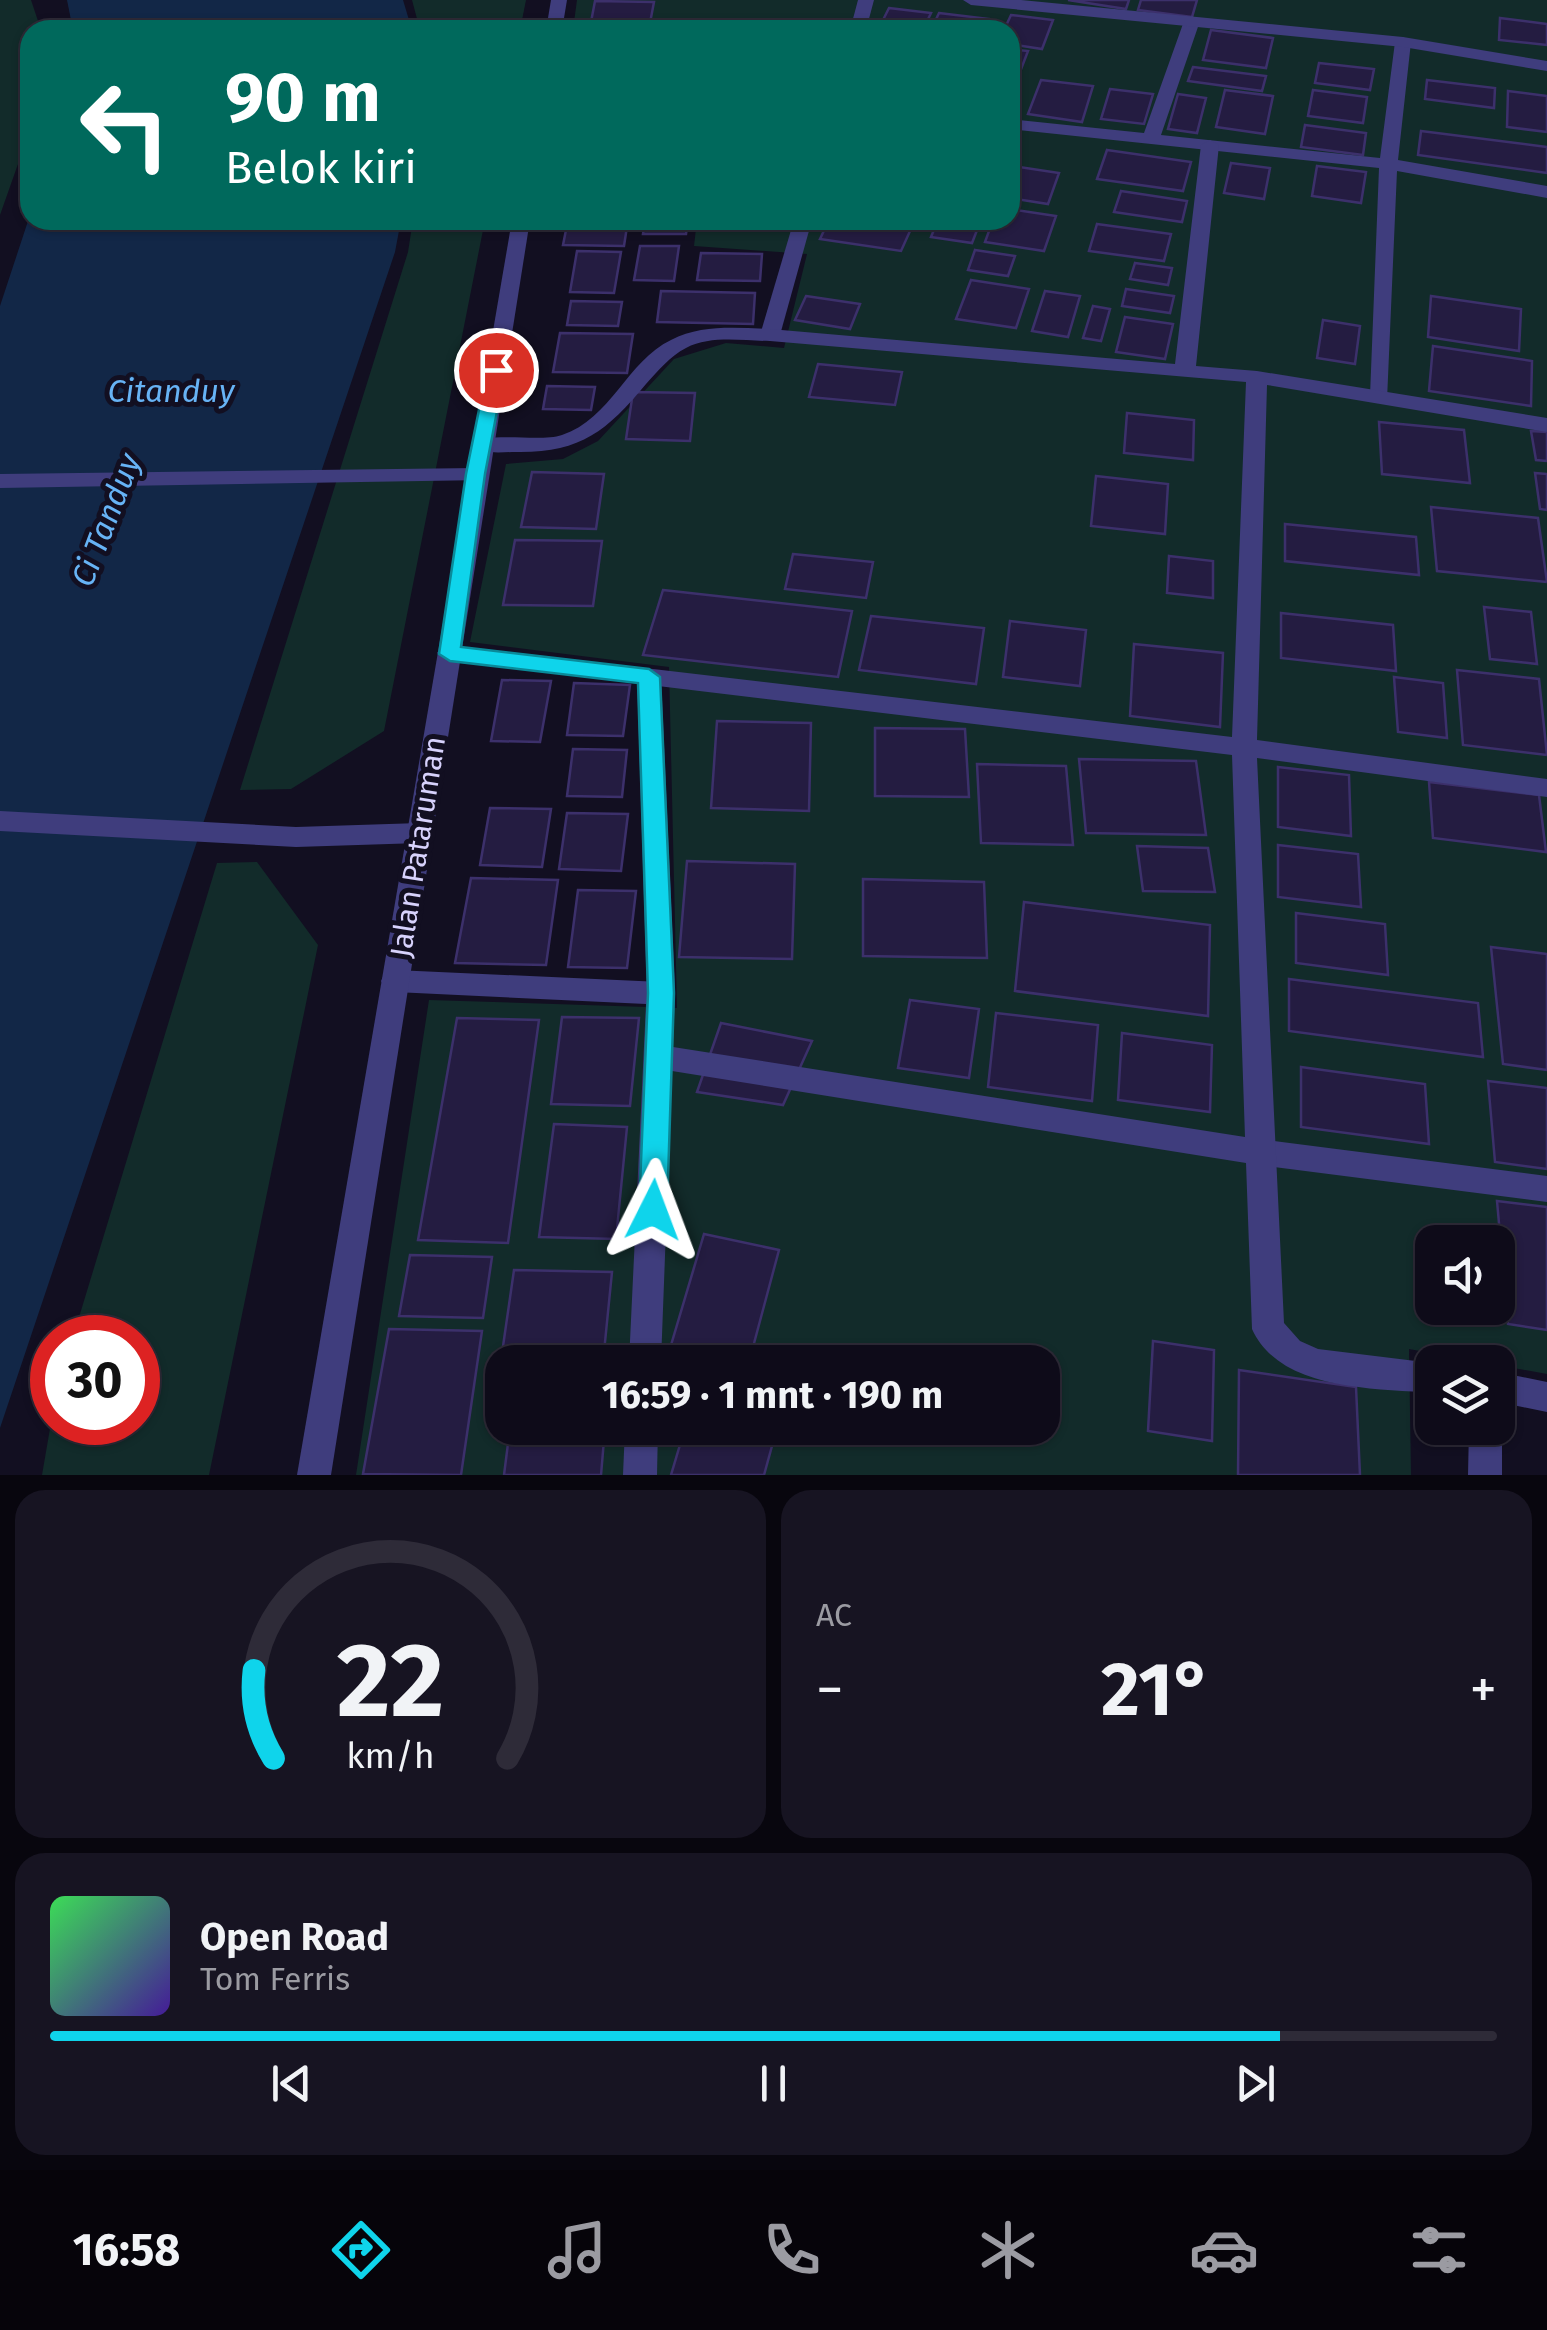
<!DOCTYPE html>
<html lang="id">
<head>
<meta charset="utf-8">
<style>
	body { margin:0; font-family:"Fira Sans",sans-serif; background:#171422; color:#f1f3f6; height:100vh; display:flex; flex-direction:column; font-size:38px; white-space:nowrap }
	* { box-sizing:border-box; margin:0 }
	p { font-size:32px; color:#9b9ba2 }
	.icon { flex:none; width:55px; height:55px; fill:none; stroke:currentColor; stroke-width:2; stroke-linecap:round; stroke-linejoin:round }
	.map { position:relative; height:1475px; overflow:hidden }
	.drawer { display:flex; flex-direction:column; gap:15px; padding:15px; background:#08060e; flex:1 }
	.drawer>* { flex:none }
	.top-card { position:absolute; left:20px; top:20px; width:1000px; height:210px; border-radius:30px; box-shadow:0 2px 8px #0004,0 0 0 2px #2e2b38; background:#00695c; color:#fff; overflow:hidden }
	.tools { position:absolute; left:1415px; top:1225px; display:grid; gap:20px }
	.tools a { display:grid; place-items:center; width:100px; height:100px; border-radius:20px; background:#0e0b19; box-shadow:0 2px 8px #0004,0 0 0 2px #2e2b38; font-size:50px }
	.speed { position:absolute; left:30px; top:1315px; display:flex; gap:20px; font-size:50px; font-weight:700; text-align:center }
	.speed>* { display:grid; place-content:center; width:130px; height:130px; border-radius:50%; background:#0e0b19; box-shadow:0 2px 8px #0004,0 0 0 2px #2e2b38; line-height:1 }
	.speed .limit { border:15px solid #d22; background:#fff; color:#111 }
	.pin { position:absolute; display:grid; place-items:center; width:85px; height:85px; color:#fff; margin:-42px; border:5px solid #fff; border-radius:50%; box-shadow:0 2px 10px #0007 }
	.me { position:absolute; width:110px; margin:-55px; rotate:3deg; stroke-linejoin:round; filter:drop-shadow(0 0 8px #0008) }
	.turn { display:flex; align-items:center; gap:35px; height:210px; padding:0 40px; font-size:45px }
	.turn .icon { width:130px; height:130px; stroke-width:2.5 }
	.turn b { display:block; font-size:70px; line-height:85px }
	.big { font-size:75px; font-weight:700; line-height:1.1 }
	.drawer .widget { flex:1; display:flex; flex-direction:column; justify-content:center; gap:15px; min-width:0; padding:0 35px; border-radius:30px; background:#171422 }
	.drawer .dial { align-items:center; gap:0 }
	.dial svg { height:260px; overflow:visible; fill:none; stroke:#2e2b38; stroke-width:7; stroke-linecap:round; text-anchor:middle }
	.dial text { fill:#f1f3f6; stroke:none }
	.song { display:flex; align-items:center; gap:30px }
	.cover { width:120px; height:120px; border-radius:15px; background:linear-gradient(135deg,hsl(130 70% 55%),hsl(260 70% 35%)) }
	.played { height:10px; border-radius:5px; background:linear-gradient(90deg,#0fd4eb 85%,#2e2b38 85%) }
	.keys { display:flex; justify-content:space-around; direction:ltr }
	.heat { display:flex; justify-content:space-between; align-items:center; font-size:55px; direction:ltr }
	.drawer .tiles { flex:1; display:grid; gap:15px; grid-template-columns:1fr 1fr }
	.widget:last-child { grid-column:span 2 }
	.trip { position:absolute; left:485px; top:1345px; width:575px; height:100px; border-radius:30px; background:#0e0b19; box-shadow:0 2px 8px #0004,0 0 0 2px #2e2b38; font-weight:700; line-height:100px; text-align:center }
	.menu { display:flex; height:160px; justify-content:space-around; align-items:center; background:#06040a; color:#9b9ba2 }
	.menu .icon { width:70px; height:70px }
	.menu .on { color:#0fd4eb }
	.menu b { font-size:45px; color:#f1f3f6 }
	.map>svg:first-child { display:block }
	.green { fill:#122b2a; fill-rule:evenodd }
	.water { fill:#122747 }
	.building { fill:#241c41; stroke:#3c306b; stroke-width:2.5 }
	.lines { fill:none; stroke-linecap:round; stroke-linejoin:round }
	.service { fill:#3f3d7d; fill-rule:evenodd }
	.minor { fill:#3f3d7d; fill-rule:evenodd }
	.tertiary { fill:#3f3d7d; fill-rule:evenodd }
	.route { fill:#0fd4eb; stroke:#0a8a99; stroke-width:2.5 }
	.labels { text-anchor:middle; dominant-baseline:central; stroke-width:10; stroke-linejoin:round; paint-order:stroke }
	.street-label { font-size:30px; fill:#d7d2fc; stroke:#120f21 }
	.water-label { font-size:32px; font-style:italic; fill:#67b3f5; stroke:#120f21 }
</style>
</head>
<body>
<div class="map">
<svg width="1547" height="1475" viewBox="0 0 1547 1475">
	<rect width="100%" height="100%" fill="#120f21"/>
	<g class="green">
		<path d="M0,0H31L41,30H30V130L0,215Z"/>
		<path d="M412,0H526L520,30H420Z"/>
		<path d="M577,0H1547V1374L1409,1349L1411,1475H356L429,1000L677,1008L669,667L470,642L506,464L563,459L598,441L674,359L726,343L784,348L807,254L694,246L697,220H1010V30H573ZM1432,1242H1498V1308H1432ZM502,1362H1042V1428H502Z"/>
		<path d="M413,220H485L384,731L291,789L240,790L408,252Z"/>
		<path d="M257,862L318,945L209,1475H42L52,1417V1422H138V1338L73,1337L217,863Z"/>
	</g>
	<g class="water">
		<path d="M67,0H403L412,30H73Z"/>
		<path d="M30,215V220H401L395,252L0,1428V306Z"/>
	</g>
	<g class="building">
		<path d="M1068,0H1129L1126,9Z"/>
		<path d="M1141,0H1197L1192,17L1138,10Z"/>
		<path d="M595,1L654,2L650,23L591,22Z"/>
		<path d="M889,8L931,13L923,30H878Z"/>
		<path d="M939,13L989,19L984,30H931Z"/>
		<path d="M1011,15L1053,20L1042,49L1010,44V30H1004Z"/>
		<path d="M1500,18L1547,24V45L1499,40Z"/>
		<path d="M1211,30L1273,38L1266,68L1203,60Z"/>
		<path d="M1010,49L1028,51L1020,72L1010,71Z"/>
		<path d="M1319,63L1374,69L1370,90L1315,83Z"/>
		<path d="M1193,67L1266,76L1262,91L1188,81Z"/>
		<path d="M1041,80L1093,86L1082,122L1028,114Z"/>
		<path d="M1427,80L1495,88L1494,108L1425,99Z"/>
		<path d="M1110,89L1153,94L1144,124L1101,119Z"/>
		<path d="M1225,90L1273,96L1265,134L1216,127Z"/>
		<path d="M1313,90L1367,97L1363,123L1308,116Z"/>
		<path d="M1508,91L1547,96V132L1507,127Z"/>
		<path d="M1178,94L1206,98L1197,133L1168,129Z"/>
		<path d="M1305,125L1366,133L1363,155L1301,147Z"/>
		<path d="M1421,131L1547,147V173L1418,155Z"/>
		<path d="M1107,150L1191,162L1183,191L1097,179Z"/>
		<path d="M1231,163L1270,168L1264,199L1224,193Z"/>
		<path d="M1012,166L1059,173L1048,204L1010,198Z"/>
		<path d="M1317,166L1366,172L1361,203L1312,196Z"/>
		<path d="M1121,191L1187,201L1182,222L1114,212Z"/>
		<path d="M1010,209L1056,216L1044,251L985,242L993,220H1010Z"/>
		<path d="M568,220H628L624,246L563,245Z"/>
		<path d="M645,220H688L686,234H643Z"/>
		<path d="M829,220H915L901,251L820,239Z"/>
		<path d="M938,220H981L972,243L931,237Z"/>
		<path d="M1097,224L1171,234L1164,261L1089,251Z"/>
		<path d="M640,246H679L674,281L634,280Z"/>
		<path d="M975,250L1015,256L1008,276L968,270Z"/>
		<path d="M577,251L621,252L614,293L570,292Z"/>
		<path d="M701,253L762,254L760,281L697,280Z"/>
		<path d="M1135,263L1172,268L1168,285L1130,279Z"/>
		<path d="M971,280L1029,289L1016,328L956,319Z"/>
		<path d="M1126,289L1174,296L1170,313L1122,306Z"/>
		<path d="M661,291L755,293L753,324L657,322Z"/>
		<path d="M1045,291L1080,296L1068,337L1032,331Z"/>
		<path d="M806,296L860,304L850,329L795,320Z"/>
		<path d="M1431,296L1521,309L1519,351L1428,337Z"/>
		<path d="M571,301L622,302L618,326L567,325Z"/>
		<path d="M1093,306L1110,309L1101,341L1083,338Z"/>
		<path d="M1125,317L1173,324L1165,359L1116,352Z"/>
		<path d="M1323,320L1360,326L1355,364L1317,358Z"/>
		<path d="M560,333L633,334L627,373L553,372Z"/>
		<path d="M1433,346L1532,361L1531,406L1429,391Z"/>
		<path d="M818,364L902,372L895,405L809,397Z"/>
		<path d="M547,386L595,387L591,410L543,409Z"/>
		<path d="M633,392L695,393L690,441L626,439Z"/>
		<path d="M1127,413L1194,420L1193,460L1124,453Z"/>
		<path d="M1379,422L1464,430L1470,483L1382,474Z"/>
		<path d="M1531,431L1547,432V461L1536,460Z"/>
		<path d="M532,472L604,474L596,529L521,527Z"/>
		<path d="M1535,473L1547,474V510L1540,509Z"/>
		<path d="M1096,476L1168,484L1165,534L1091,526Z"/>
		<path d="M1431,507L1538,518L1547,582L1437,571Z"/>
		<path d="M1285,524L1416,537L1419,575L1285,561Z"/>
		<path d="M515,540L602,541L593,606L503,605Z"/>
		<path d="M793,554L873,562L866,598L785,589Z"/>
		<path d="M1169,556L1213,561V598L1167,593Z"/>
		<path d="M663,590L852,611L838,677L643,655Z"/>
		<path d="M1484,607L1531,612L1537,664L1490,659Z"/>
		<path d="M1281,613L1393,625L1396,671L1281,658Z"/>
		<path d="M871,616L984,628L976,684L859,670Z"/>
		<path d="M1010,621L1086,630L1080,686L1003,677Z"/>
		<path d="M1134,644L1223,653L1220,727L1130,716Z"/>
		<path d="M1457,670L1539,679L1547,755L1463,745Z"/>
		<path d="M1394,677L1443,683L1447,738L1398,732Z"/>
		<path d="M502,680L551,681L540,742L491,741Z"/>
		<path d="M574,683L630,685L623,736L567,735Z"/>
		<path d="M717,721L811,723L809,811L711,808Z"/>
		<path d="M875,728L965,729L969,797L875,796Z"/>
		<path d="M573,749L627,750L622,797L567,796Z"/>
		<path d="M1079,759L1196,761L1206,835L1086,833Z"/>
		<path d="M977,764L1066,766L1073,845L981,843Z"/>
		<path d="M1278,767L1349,775L1351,836L1278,827Z"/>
		<path d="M1429,782L1539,795L1546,852L1433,838Z"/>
		<path d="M490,808L551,809L542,867L480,865Z"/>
		<path d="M567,813L628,814L621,871L559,869Z"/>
		<path d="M1278,845L1358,854L1361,907L1278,897Z"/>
		<path d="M1137,846L1208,848L1215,892L1143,891Z"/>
		<path d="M687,861L795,864L792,959L679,957Z"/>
		<path d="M471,878L558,880L546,965L455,963Z"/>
		<path d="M863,879L984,882L987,958L863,956Z"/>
		<path d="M578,890L636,891L627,968L568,967Z"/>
		<path d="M1024,902L1210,925L1208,1016L1015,991Z"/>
		<path d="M1296,913L1385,924L1388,975L1296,963Z"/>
		<path d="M1491,947L1547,954V1070L1503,1064Z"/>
		<path d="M1289,979L1478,1003L1483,1057L1289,1031Z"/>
		<path d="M910,1000L979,1009L969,1078L898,1068Z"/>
		<path d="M996,1013L1098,1025L1092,1101L988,1087Z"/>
		<path d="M562,1017L639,1018L630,1106L551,1104Z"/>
		<path d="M457,1018L539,1020L508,1243L418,1240Z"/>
		<path d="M721,1023L812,1041L783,1105L697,1092Z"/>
		<path d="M1122,1033L1212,1045L1210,1112L1118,1100Z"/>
		<path d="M1301,1067L1425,1084L1429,1144L1301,1127Z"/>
		<path d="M1488,1081L1547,1088V1169L1495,1162Z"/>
		<path d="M554,1124L627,1127L616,1239L539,1237Z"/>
		<path d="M1497,1201L1547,1207V1330L1508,1324Z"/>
		<path d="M704,1234L779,1250L749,1362H666Z"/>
		<path d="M410,1255L492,1257L483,1318L399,1316Z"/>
		<path d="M514,1270L612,1272L603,1362H502V1381H498Z"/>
		<path d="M389,1329L482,1331L461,1475L363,1474Z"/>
		<path d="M1153,1341L1214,1350L1212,1441L1148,1431Z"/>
		<path d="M1239,1370L1356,1387L1360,1475H1238Z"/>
		<path d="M510,1428H605L601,1475H504Z"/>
		<path d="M685,1428L772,1446L764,1475H671Z"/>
	</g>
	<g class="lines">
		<g class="service">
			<path d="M858,0H874L866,30H850Z"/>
			<path d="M1192,16L1200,21L1161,135L1380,158L1395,42L1403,37L1411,42L1398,160L1547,186V198L1397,171L1387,400H1373L1370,396L1379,168L1010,129V119L1144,133L1184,21Z"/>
			<path d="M794,220H812L780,335L770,341L760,335Z"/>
			<path d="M649,669L661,677L675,993L671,1001L661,1004L651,1001L647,993L637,677Z"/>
			<path d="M1258,1139L1547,1176V1202L1258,1165L1247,1161L1243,1152L1247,1143Z"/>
			<path d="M1498,1419L1502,1428V1475H1468L1469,1428H1498Z"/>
		</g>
		<g class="minor">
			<path d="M963,0H1021L1403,37L1547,61V71L1403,47L971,5Z"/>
			<path d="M1210,140L1219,145L1196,366L1257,371L1547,418V432L1267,385L1257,740L1547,779V797L1257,758L1284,1323L1300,1341L1318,1349L1432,1363V1393C1374,1388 1280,1391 1252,1329L1246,1163L672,1071L661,1362H629L646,1004L395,992L385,989L381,981L385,973L395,970L661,982L671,985L675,993L673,1047L1245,1137L1232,755L449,661L437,653L441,647L449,645L1232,737L1246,382L770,341C743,341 711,335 686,348C670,356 658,371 646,384C606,432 580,453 516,452C501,452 482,455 472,445C487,430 538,443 562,435C611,419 627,361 671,340C702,324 737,328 770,329L1175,364L1201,145Z"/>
			<path d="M476,468L487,475L484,480L0,488V474Z"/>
			<path d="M0,811L296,827L420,823L429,826L433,833L429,840L420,843L296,847L0,831Z"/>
			<path d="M1498,1372L1547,1382V1412L1498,1402Z"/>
			<path d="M625,1428H658L657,1475H623Z"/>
		</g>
		<g class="tertiary">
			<path d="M551,0H567L562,30H546Z"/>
			<path d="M512,220H530L331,1475H297Z"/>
		</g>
	</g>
	<path class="route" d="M496,364L505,370L485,474L461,647L649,669L660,677L674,993L667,1210L663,1218L653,1222L643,1218L639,1210L648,993L638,683L450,661L439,654L466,474L487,370Z"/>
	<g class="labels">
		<g class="street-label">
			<text transform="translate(418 847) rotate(-81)">Jalan Pataruman</text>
		</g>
		<g class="water-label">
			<text x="171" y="391">Citanduy</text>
			<text transform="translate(106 520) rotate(-69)">Ci Tanduy</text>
		</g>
	</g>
</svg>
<div class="tools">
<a><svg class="icon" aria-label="sound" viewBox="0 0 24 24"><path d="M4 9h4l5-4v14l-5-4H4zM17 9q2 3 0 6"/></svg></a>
<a><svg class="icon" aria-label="layers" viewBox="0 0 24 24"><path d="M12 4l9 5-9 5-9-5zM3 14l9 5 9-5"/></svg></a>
</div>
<div class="speed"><div class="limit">30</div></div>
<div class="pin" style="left:496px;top:370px;background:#d93025"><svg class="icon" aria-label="arrive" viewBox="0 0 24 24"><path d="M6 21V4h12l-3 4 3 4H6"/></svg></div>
<svg class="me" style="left:653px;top:1210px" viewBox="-20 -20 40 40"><path d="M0-17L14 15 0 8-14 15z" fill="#0fd4eb" stroke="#fff" stroke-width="4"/></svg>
<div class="trip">16:59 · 1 mnt · 190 m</div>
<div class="top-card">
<div class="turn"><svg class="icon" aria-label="left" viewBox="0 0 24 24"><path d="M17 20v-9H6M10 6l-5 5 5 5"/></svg><div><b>90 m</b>Belok kiri</div></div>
</div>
</div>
<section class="drawer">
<div class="tiles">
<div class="widget dial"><svg viewBox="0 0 100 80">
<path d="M14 69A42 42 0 1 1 86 69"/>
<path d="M14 69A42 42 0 0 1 8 42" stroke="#0fd4eb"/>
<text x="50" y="56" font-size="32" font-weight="700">22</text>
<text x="50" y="72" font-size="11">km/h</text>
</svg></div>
<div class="widget"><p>AC</p>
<div class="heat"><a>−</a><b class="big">21°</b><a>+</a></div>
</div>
<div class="widget">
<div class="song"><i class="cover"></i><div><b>Open Road</b><p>Tom Ferris</p></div></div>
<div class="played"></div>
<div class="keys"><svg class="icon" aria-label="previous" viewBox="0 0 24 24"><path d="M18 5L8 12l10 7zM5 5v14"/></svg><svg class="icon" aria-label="pause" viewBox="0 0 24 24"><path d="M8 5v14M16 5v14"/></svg><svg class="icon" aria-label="next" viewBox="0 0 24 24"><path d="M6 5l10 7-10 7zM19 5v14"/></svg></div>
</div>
</div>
</section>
<nav class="menu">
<b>16:58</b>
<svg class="icon on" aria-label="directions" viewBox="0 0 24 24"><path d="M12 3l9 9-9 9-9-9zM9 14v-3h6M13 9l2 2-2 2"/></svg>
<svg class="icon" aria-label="music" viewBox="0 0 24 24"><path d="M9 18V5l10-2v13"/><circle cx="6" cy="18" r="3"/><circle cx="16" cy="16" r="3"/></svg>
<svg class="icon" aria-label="phone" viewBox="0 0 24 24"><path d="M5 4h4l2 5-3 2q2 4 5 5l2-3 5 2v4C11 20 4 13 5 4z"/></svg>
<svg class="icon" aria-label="climate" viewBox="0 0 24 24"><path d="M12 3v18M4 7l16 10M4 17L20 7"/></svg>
<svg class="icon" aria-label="car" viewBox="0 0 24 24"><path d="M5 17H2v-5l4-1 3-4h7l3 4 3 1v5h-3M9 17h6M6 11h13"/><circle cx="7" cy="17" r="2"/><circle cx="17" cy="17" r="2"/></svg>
<svg class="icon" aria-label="filters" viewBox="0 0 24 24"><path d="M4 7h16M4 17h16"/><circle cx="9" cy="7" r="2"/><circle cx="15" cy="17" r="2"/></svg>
</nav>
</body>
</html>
